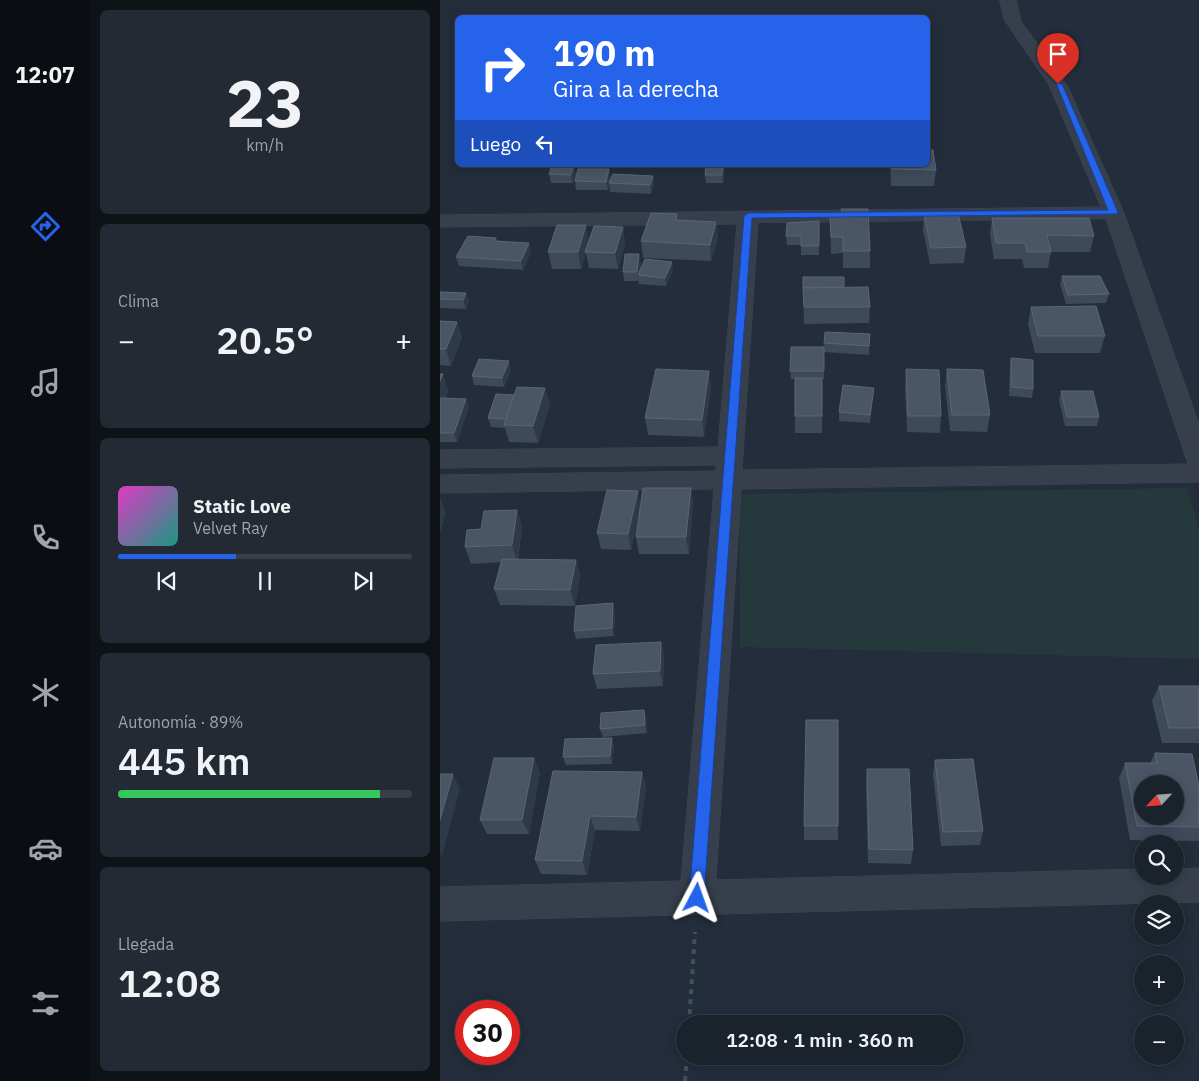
<!DOCTYPE html>
<html lang="es">
<head>
<meta charset="utf-8">
<style>
	body { margin:0; font-family:"IBM Plex Sans",sans-serif; background:#232a34; color:#f1f3f6; height:100vh; display:flex; flex-direction:column; font-size:19px; white-space:nowrap }
	* { box-sizing:border-box; margin:0 }
	p { font-size:16px; color:#9fa4a9 }
	.icon { flex:none; width:28px; height:28px; fill:none; stroke:currentColor; stroke-width:2; stroke-linecap:round; stroke-linejoin:round }
	.map { position:relative; flex:1; overflow:hidden }
	.details { display:flex; flex-direction:column; gap:10px; padding:10px; background:#0e1318; width:350px }
	.details>* { flex:none }
	.banner { position:absolute; left:15px; top:15px; width:475px; height:152px; border-radius:8px; box-shadow:0 2px 12px #0003,0 0 0 1px #383f48; background:#2563eb; color:#fff; overflow:hidden }
	.needle { width:32px; rotate:244deg }
	.fabs { position:absolute; left:694px; top:775px; display:grid; gap:10px }
	.fabs a { display:grid; place-items:center; width:50px; height:50px; border-radius:50%; background:#1a222c; box-shadow:0 2px 12px #0003,0 0 0 1px #383f48; font-size:25px }
	.speed { position:absolute; left:15px; top:1000px; display:flex; gap:10px; font-size:25px; font-weight:700; text-align:center }
	.speed>* { display:grid; place-content:center; width:65px; height:65px; border-radius:50%; background:#1a222c; box-shadow:0 2px 12px #0003,0 0 0 1px #383f48; line-height:1 }
	.speed .limit { border:8px solid #d22; background:#fff; color:#111 }
	.pin { position:absolute; display:grid; place-items:center; width:42px; height:42px; color:#fff; margin:-51px -21px; border-radius:50% 50% 50% 0; rotate:-45deg; box-shadow:0 0 5px #0007 }
	.pin .icon { rotate:45deg }
	.me { position:absolute; width:55px; margin:-28px; rotate:4deg; stroke-linejoin:round; filter:drop-shadow(0 0 4px #0008) }
	.turn { display:flex; align-items:center; gap:18px; height:105px; padding:0 15px; font-size:22px }
	.turn .icon { width:65px; height:65px; stroke-width:2.5 }
	.turn b { display:block; font-size:35px; line-height:42px }
	.then { display:flex; align-items:center; height:48px; padding:0 15px; background:#0003; gap:10px; font-size:19px }
	.big { font-size:38px; font-weight:600; line-height:1.1 }
	.details .card { flex:1; display:flex; flex-direction:column; justify-content:center; gap:8px; min-width:0; padding:0 18px; border-radius:8px; background:#232a34 }
	.details .dial { align-items:center; gap:0 }
	.dial b { font-size:65px; line-height:1 }
	.song { display:flex; align-items:center; gap:15px }
	.cover { width:60px; height:60px; border-radius:8px; background:linear-gradient(135deg,hsl(310 70% 55%),hsl(170 70% 35%)) }
	.played { height:5px; border-radius:2px; background:linear-gradient(90deg,#2563eb 40%,#383f48 40%) }
	.keys { display:flex; justify-content:space-around; direction:ltr }
	.heat { display:flex; justify-content:space-between; align-items:center; font-size:28px; direction:ltr }
	.charge { height:8px; border-radius:4px; background:linear-gradient(90deg,#34c759 89%,#383f48 0) }
	.trip { position:absolute; left:236px; top:1015px; width:288px; height:50px; border-radius:25px; background:#1a222c; box-shadow:0 2px 12px #0003,0 0 0 1px #383f48; font-weight:600; line-height:50px; text-align:center }
	main { display:flex; flex:1; min-height:0 }
	.tabs { display:flex; flex-direction:column; width:90px; justify-content:space-around; align-items:center; background:#0a0e12; color:#9fa4a9 }
	.tabs .icon { width:35px; height:35px }
	.tabs .on { color:#2563eb }
	.tabs b { font-size:22px; color:#f1f3f6 }
	.map>svg:first-child { display:block }
	.green { fill:#25393c }
	.lines { fill:none; stroke-linecap:round; stroke-linejoin:round }
	.minor-casing { stroke:#404854; stroke-width:1 }
	.path { stroke:#3d5354; stroke-width:4; stroke-dasharray:5 5; stroke-linecap:butt }
	.minor { fill:#363f4b; fill-rule:evenodd }
	.wall { fill:#3e495a }
	.shaded-wall { fill:#2e3949 }
	.building { fill:#4a5666; stroke:#5a6575; fill-rule:evenodd }
	.route { fill:#2563eb; stroke:#184099 }
</style>
</head>
<body>
<main>
<nav class="tabs">
<b>12:07</b>
<svg class="icon on" aria-label="directions" viewBox="0 0 24 24"><path d="M12 3l9 9-9 9-9-9zM9 14v-3h6M13 9l2 2-2 2"/></svg>
<svg class="icon" aria-label="music" viewBox="0 0 24 24"><path d="M9 18V5l10-2v13"/><circle cx="6" cy="18" r="3"/><circle cx="16" cy="16" r="3"/></svg>
<svg class="icon" aria-label="phone" viewBox="0 0 24 24"><path d="M5 4h4l2 5-3 2q2 4 5 5l2-3 5 2v4C11 20 4 13 5 4z"/></svg>
<svg class="icon" aria-label="climate" viewBox="0 0 24 24"><path d="M12 3v18M4 7l16 10M4 17L20 7"/></svg>
<svg class="icon" aria-label="car" viewBox="0 0 24 24"><path d="M5 17H2v-5l4-1 3-4h7l3 4 3 1v5h-3M9 17h6M6 11h13"/><circle cx="7" cy="17" r="2"/><circle cx="17" cy="17" r="2"/></svg>
<svg class="icon" aria-label="filters" viewBox="0 0 24 24"><path d="M4 7h16M4 17h16"/><circle cx="9" cy="7" r="2"/><circle cx="15" cy="17" r="2"/></svg>
</nav>
<section class="details">
<div class="card dial"><b>23</b><p>km/h</p></div>
<div class="card"><p>Clima</p>
<div class="heat"><a>−</a><b class="big">20.5°</b><a>+</a></div>
</div>
<div class="card">
<div class="song"><i class="cover"></i><div><b>Static Love</b><p>Velvet Ray</p></div></div>
<div class="played"></div>
<div class="keys"><svg class="icon" aria-label="previous" viewBox="0 0 24 24"><path d="M18 5L8 12l10 7zM5 5v14"/></svg><svg class="icon" aria-label="pause" viewBox="0 0 24 24"><path d="M8 5v14M16 5v14"/></svg><svg class="icon" aria-label="next" viewBox="0 0 24 24"><path d="M6 5l10 7-10 7zM19 5v14"/></svg></div>
</div>
<div class="card"><p>Autonomía · 89%</p><b class="big">445 km</b><div class="charge"></div></div>
<div class="card"><p>Llegada</p><b class="big">12:08</b></div>
</section>
<div class="map">
<svg width="759" height="1081" viewBox="0 0 759 1081">
	<rect width="100%" height="100%" fill="#232d3b"/>
	<path class="green" d="M747,488L759,528V659L300,647L299,494Z"/>
	<g class="lines">
		<g class="minor-casing">
			<path id="minor" d="M560,0H576L581,21L627,85L684,213L759,424V482L301,489L276,880L702,869V876H735V869L759,868V902L0,921V887L241,881L274,489L0,493V475L276,471V465L0,468V450L278,447L297,224L0,227V215L661,207L609,85L565,21ZM666,219L748,464L302,470L318,223Z"/>
		</g>
		<g class="path">
			<path d="M249,1024L255,932"/>
			<path d="M245,1081L247,1056"/>
		</g>
		<use href="#minor" class="minor"/>
	</g>
	<g class="wall">
		<path d="M251,165H285L283,183H266L265,175L266,168H251Z"/>
		<path d="M450,165H488L496,170L494,186H451Z"/>
		<path d="M109,174H136L133,183H111Z"/>
		<path d="M213,176L214,184L211,194L170,192L169,183L168,190H136L135,181L171,178L169,183Z"/>
		<path d="M401,209L430,251V268H403V253L391,254L390,215H401Z"/>
		<path d="M484,214L526,247L524,263L490,264L483,230Z"/>
		<path d="M552,218L654,236L650,252H611L608,268H584L582,259H554L550,234Z"/>
		<path d="M238,220L276,222L278,238L271,261L203,258L201,241Z"/>
		<path d="M379,221V255H361V245H347L346,236Z"/>
		<path d="M183,227L185,244L178,269L149,268L146,253L141,269H112L108,252L149,242Z"/>
		<path d="M56,238L57,241L91,252L83,270L19,266L16,257Z"/>
		<path d="M201,263L199,271L233,270L226,286L199,284L198,279V281H184L183,272Z"/>
		<path d="M622,276L669,294L666,303L626,304L620,284Z"/>
		<path d="M363,277L404,287L430,307L429,323L364,324Z"/>
		<path d="M0,292L26,293L29,302L26,309L0,308Z"/>
		<path d="M591,307L665,336L660,353H595L588,324Z"/>
		<path d="M0,321L17,322L22,338L11,366L0,365Z"/>
		<path d="M385,332L430,334L429,355L384,352V379H382V433H355V379H351L350,371L384,347Z"/>
		<path d="M571,358L593,389L592,398L569,396L570,367Z"/>
		<path d="M466,369L501,416L500,433L467,432L465,386Z"/>
		<path d="M507,369L550,415L547,432L510,431L505,386Z"/>
		<path d="M71,370L64,387L34,385L32,376Z"/>
		<path d="M0,374H3L8,391L6,398L26,399L29,407L17,442H0Z"/>
		<path d="M105,388L110,405L98,443L69,442L65,428L51,427L48,418Z"/>
		<path d="M271,388L264,437L208,435L205,418Z"/>
		<path d="M621,391L659,417L657,426H625L619,400Z"/>
		<path d="M433,396L430,423L399,421V412Z"/>
		<path d="M251,488L253,505L249,554H199L196,537L199,515L191,550L161,549L157,533L200,506Z"/>
		<path d="M77,510L82,526L78,560H136L140,576L135,606L60,605L54,589L62,562L31,564L25,547L41,529Z"/>
		<path d="M175,611L174,636L136,639L134,631Z"/>
		<path d="M221,642L224,657L223,686L157,689L153,674Z"/>
		<path d="M719,686H759V743H722L712,701Z"/>
		<path d="M204,710L206,718L207,733L163,737L160,729Z"/>
		<path d="M174,746L172,764L126,765L123,757Z"/>
		<path d="M715,753L759,786V841L690,840L679,778L685,763H710Z"/>
		<path d="M94,758L100,773L89,834H47L40,820Z"/>
		<path d="M495,760L543,831L540,845L501,846L493,774Z"/>
		<path d="M427,769L473,850L471,864L428,863L426,784Z"/>
		<path d="M202,772L206,787L200,831L155,830L147,875L101,874L95,860Z"/>
		<rect x="364" y="826" width="34" height="14"/>
	</g>
	<g class="shaded-wall">
		<path d="M134,165L136,174L133,183L131,175Z"/>
		<path d="M283,165H285L283,183L282,175Z"/>
		<path d="M169,169L171,178L168,190L166,182Z"/>
		<path d="M213,176L214,184L211,194L210,185Z"/>
		<path d="M276,222L278,238L271,261L270,245Z"/>
		<path d="M146,225L149,242L141,269L138,252Z"/>
		<path d="M183,227L185,244L178,269L175,253Z"/>
		<path d="M89,243L91,252L83,270L81,261Z"/>
		<path d="M199,254L201,263L199,275H198V281L197,272Z"/>
		<path d="M232,262L233,270L226,286L225,278Z"/>
		<path d="M26,293L29,302L26,309L23,300Z"/>
		<path d="M17,322L22,338L11,366L6,349Z"/>
		<path d="M69,361L71,370L64,387L62,378Z"/>
		<path d="M269,371L271,388L264,437L262,420Z"/>
		<path d="M3,374L8,391L0,414V381Z"/>
		<path d="M105,388L110,405L98,443L93,426Z"/>
		<path d="M26,399L29,407L17,442L14,433Z"/>
		<path d="M251,488L253,505L249,554L246,537Z"/>
		<path d="M198,491L201,508L191,550L188,534Z"/>
		<path d="M0,497L6,513L0,534Z"/>
		<path d="M77,510L82,526L77,561L72,545Z"/>
		<path d="M136,560L140,576L135,606L130,590Z"/>
		<path d="M173,603L175,611L174,636L172,628Z"/>
		<path d="M221,642L224,657L223,686L220,671Z"/>
		<path d="M204,710L206,718L207,733L205,725Z"/>
		<path d="M172,738L174,746L172,764L170,756Z"/>
		<path d="M94,758L100,773L89,834L82,820Z"/>
		<path d="M202,772L206,787L200,831L196,817Z"/>
		<path d="M13,774L20,789L2,856L0,852V820Z"/>
		<path d="M150,816L155,830L147,875L142,861Z"/>
	</g>
	<g class="building">
		<path d="M488,150H493L496,170L452,169V165H488Z"/>
		<path d="M112,165H134L131,175L109,174Z"/>
		<path d="M266,165H283L282,175H265Z"/>
		<path d="M138,169H169L166,182L135,181Z"/>
		<path d="M173,174L213,176L210,185L169,183Z"/>
		<path d="M401,209H428L430,251H403V237H391L390,215H402Z"/>
		<path d="M211,213L237,214L236,220L276,222L270,245L201,241Z"/>
		<path d="M518,213L526,247L491,248L484,214Z"/>
		<path d="M552,218H649L654,236L607,235L611,252H587L585,243H556Z"/>
		<path d="M379,221V246H361V236H346L347,223Z"/>
		<path d="M117,225H146L138,252H108Z"/>
		<path d="M154,226L183,227L175,253L145,252Z"/>
		<path d="M28,236L56,238L55,241L89,243L81,261L16,257Z"/>
		<path d="M185,254H199L197,272H183Z"/>
		<path d="M205,259L232,262L225,278L198,275Z"/>
		<path d="M622,276H660L669,294L628,295Z"/>
		<path d="M363,277H404V287L363,288Z"/>
		<path d="M428,287L430,307H364L363,288Z"/>
		<path d="M0,292L26,293L23,300L0,299Z"/>
		<path d="M656,306L665,336H598L591,307Z"/>
		<path d="M0,321L17,322L6,349H0Z"/>
		<path d="M385,332L430,334L429,346L384,343Z"/>
		<path d="M351,347H384V371H350Z"/>
		<path d="M571,358L593,360V389L571,387Z"/>
		<path d="M39,359L69,361L62,378L32,376Z"/>
		<path d="M216,369L269,371L262,420L205,418Z"/>
		<path d="M466,369L499,370L501,416H468Z"/>
		<path d="M507,369L543,370L550,415H512Z"/>
		<path d="M0,374H3L0,381Z"/>
		<rect x="355" y="378" width="27" height="38"/>
		<path d="M403,385L434,388L430,415L399,412Z"/>
		<path d="M77,387L105,388L93,426L64,425Z"/>
		<path d="M621,391H653L659,417H627Z"/>
		<path d="M56,394L74,395L66,419L48,418Z"/>
		<path d="M0,398L26,399L14,433H0Z"/>
		<path d="M203,488H251L246,537H196Z"/>
		<path d="M167,490L198,491L188,534L157,533Z"/>
		<path d="M77,510L72,545L25,547L27,530L41,529L44,511Z"/>
		<path d="M62,559L136,560L130,590L54,589Z"/>
		<path d="M173,603L172,628L134,631L136,606Z"/>
		<path d="M221,642L220,671L153,674L156,645Z"/>
		<path d="M719,686H759V728H729Z"/>
		<path d="M204,710L205,725L160,729L161,713Z"/>
		<path d="M366,720H398V826H364Z"/>
		<path d="M172,738L170,756L123,757L125,739Z"/>
		<path d="M715,753L752,754L759,786V827L697,826L685,763H717ZM702,784H735V816H702Z"/>
		<path d="M54,758H94L82,820H40Z"/>
		<path d="M533,759L543,831L503,832L495,760Z"/>
		<path d="M427,769H469L473,850L429,849Z"/>
		<path d="M113,771L202,772L196,817L150,816L142,861L95,860Z"/>
		<path d="M0,774H13L0,820Z"/>
	</g>
	<path class="route" d="M616,83L622,84L678,212L677,214L312,218L264,898L262,903L257,905L252,903L249,898L304,216L308,213L668,210Z"/>
</svg>
<div class="fabs">
<a><svg class="needle" viewBox="-14 -14 28 28"><path d="M0-13l5 13h-10z" fill="#e53935"/><path d="M0 13l5-13h-10z" fill="#9fa4a9"/></svg></a>
<a><svg class="icon" aria-label="search" viewBox="0 0 24 24"><circle cx="10" cy="10" r="6"/><path d="M15 15l6 6"/></svg></a>
<a><svg class="icon" aria-label="layers" viewBox="0 0 24 24"><path d="M12 4l9 5-9 5-9-5zM3 14l9 5 9-5"/></svg></a>
<a>+</a>
<a>−</a>
</div>
<div class="speed"><div class="limit">30</div></div>
<div class="pin" style="left:618px;top:84px;background:#d93025"><svg class="icon" aria-label="arrive" viewBox="0 0 24 24"><path d="M6 21V4h12l-3 4 3 4H6"/></svg></div>
<svg class="me" style="left:257px;top:898px" viewBox="-20 -20 40 40"><path d="M0-17L14 15 0 8-14 15z" fill="#2563eb" stroke="#fff" stroke-width="4"/></svg>
<div class="trip">12:08 · 1 min · 360 m</div>
<div class="banner">
<div class="turn"><svg class="icon" aria-label="right" viewBox="0 0 24 24"><path d="M7 20v-9h11M14 6l5 5-5 5"/></svg><div><b>190 m</b>Gira a la derecha</div></div>
<div class="then">Luego<svg class="icon" aria-label="left" viewBox="0 0 24 24"><path d="M17 20v-9H6M10 6l-5 5 5 5"/></svg></div>
</div>
</div>
</main>
</body>
</html>
